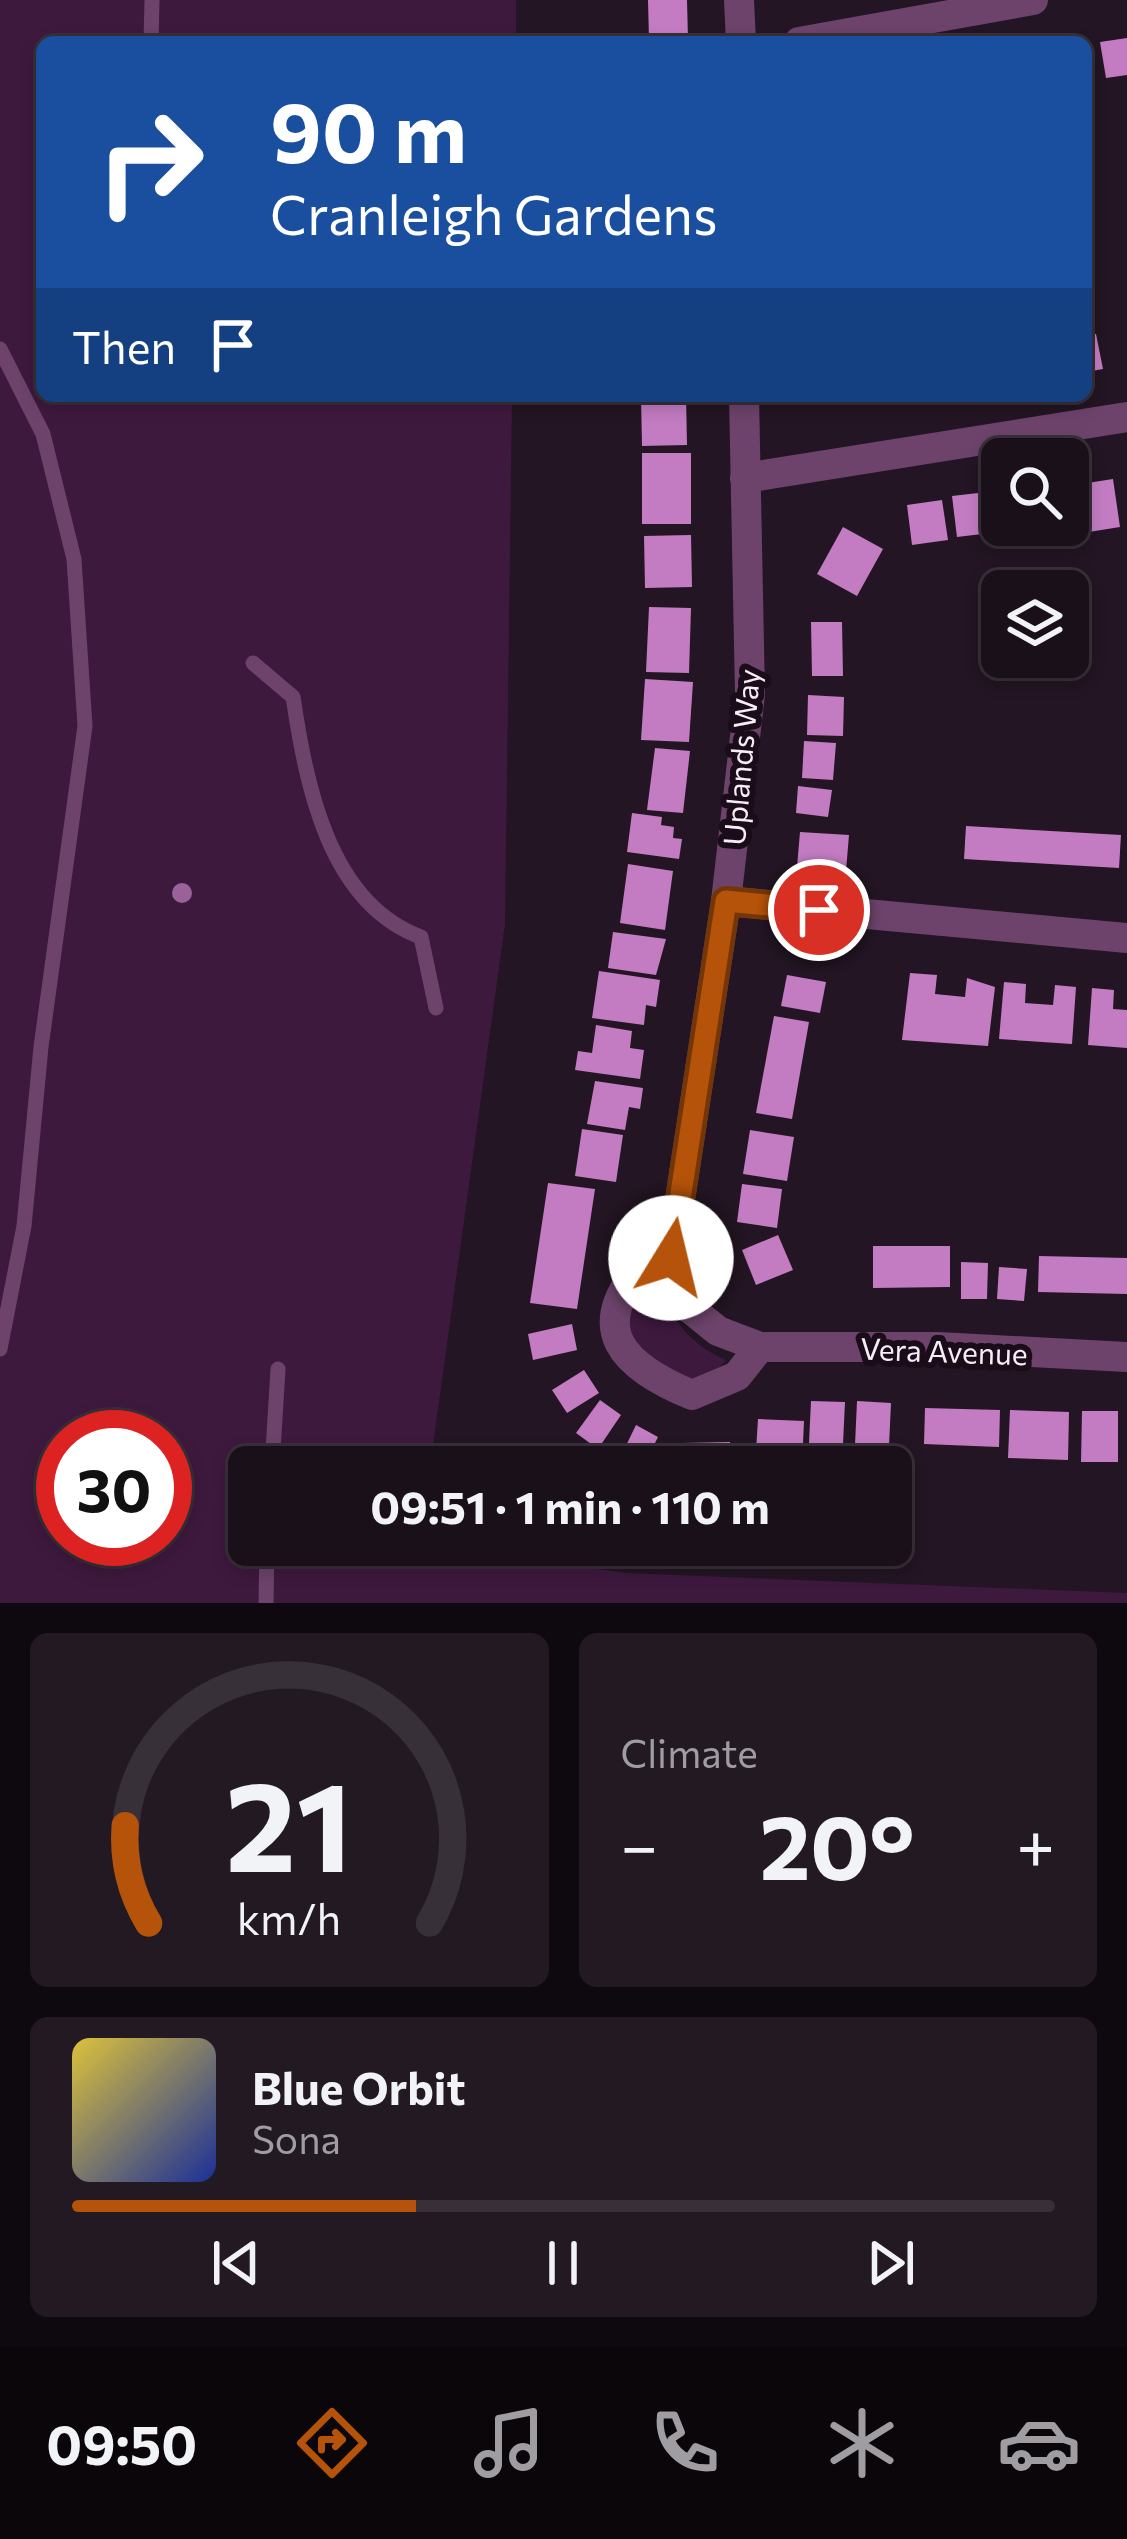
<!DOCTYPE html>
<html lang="en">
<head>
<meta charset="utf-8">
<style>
	body { margin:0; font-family:Commissioner,sans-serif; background:#231923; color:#f1f3f6; height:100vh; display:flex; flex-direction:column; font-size:45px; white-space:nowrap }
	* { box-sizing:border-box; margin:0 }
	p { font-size:39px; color:#9f9da2 }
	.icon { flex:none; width:66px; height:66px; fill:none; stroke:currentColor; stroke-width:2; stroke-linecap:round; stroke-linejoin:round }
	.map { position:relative; height:1603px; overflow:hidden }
	.sheet { display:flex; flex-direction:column; gap:30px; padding:30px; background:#0e090e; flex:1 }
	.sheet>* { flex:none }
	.banner { position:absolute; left:36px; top:36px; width:1056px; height:366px; border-radius:18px; box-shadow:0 6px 18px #0003,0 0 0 3px #383039; background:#1a4fa0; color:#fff; overflow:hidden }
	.fabs { position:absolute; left:981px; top:438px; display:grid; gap:24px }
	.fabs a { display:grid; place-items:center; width:108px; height:108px; border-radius:18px; background:#1a101a; box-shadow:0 6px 18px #0003,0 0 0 3px #383039; font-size:60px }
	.speed { position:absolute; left:36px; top:1410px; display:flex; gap:24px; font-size:60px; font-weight:700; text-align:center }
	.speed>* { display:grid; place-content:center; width:156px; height:156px; border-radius:50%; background:#1a101a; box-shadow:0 6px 18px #0003,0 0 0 3px #383039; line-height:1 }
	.speed .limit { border:18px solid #d22; background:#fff; color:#111 }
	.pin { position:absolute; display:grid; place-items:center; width:102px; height:102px; color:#fff; margin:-51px; border:6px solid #fff; border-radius:50%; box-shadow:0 3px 12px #0007 }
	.me { position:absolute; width:132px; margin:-66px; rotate:9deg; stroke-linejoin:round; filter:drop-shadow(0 0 9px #0008) }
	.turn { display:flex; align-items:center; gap:42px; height:252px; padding:0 36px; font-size:54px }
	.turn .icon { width:156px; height:156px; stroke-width:2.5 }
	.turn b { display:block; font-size:84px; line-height:102px }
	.then { display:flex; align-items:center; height:114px; padding:0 36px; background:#0003; gap:24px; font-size:45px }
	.big { font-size:90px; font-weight:700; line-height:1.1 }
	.sheet .card { flex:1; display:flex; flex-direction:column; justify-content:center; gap:18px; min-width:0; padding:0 42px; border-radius:18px; background:#231923 }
	.sheet .dial { align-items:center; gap:0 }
	.dial svg { height:312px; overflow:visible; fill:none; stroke:#383039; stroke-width:7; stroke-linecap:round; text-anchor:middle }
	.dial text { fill:#f1f3f6; stroke:none }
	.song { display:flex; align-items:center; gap:36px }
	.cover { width:144px; height:144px; border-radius:18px; background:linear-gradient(135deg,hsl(50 70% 55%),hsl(230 70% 35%)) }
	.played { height:12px; border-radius:6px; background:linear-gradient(90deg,#b45309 35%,#383039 35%) }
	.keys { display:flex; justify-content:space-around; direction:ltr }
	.heat { display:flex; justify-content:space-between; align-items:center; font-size:66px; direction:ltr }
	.sheet .tiles { flex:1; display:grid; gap:30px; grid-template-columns:1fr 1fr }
	.card:last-child { grid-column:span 2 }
	.trip { position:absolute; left:228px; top:1446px; width:684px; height:120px; border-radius:18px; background:#1a101a; box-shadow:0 6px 18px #0003,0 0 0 3px #383039; font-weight:700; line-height:120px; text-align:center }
	.menu { display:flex; height:192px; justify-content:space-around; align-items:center; background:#0a060a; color:#9f9da2 }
	.menu .icon { width:84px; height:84px }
	.menu .selected { color:#b45309 }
	.menu b { font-size:54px; color:#f1f3f6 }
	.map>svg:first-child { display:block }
	.green { fill:#3e193e; fill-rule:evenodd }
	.building { fill:#c37cc2 }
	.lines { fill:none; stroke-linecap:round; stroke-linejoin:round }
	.lane { stroke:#6d436c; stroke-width:15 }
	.street { stroke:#6d436c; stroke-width:30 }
	.tree { fill:#9b629a }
	.route-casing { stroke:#753606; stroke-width:30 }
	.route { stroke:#b45309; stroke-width:21 }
	.labels { text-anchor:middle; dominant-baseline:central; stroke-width:12; stroke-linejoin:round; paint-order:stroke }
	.street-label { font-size:30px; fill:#f7edf7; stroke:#1a0c19 }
</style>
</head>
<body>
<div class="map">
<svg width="1127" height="1603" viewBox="0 0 1127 1603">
	<rect width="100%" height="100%" fill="#231523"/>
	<g class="green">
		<path d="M0,0H516V42H42V396H512L505,924L430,1467H249V1545H422L627,1573L1127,1593V1603H0ZM63,1437H165V1539H63Z"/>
		<path d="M658,1268C663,1311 687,1344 726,1360C710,1381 675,1388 654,1369C642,1358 634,1338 626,1326L636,1281Z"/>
	</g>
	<g class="building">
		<path d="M648,0H687L688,39L649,40Z"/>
		<path d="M1127,38V75L1106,78L1100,42Z"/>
		<path d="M1096,334L1103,369L1086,372V335Z"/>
		<path d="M641,396H686L687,445L642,446Z"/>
		<rect x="642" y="453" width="49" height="71"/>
		<path d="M1113,479L1120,527L1070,535L1068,486Z"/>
		<path d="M978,493L982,534L957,537L952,496Z"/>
		<path d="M942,500L948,540L912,545L907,505Z"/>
		<path d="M1002,525H1047L1048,534L1004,539Z"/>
		<path d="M843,527L883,549L857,596L817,574Z"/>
		<path d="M691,535L692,587L645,588L644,536Z"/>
		<path d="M649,607L691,608L689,673L646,672Z"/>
		<path d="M811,622H842L843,676H812Z"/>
		<path d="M645,679L693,682L689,742L641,740Z"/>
		<path d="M808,695L844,697L843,736L807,735Z"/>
		<path d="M804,741L836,743L833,780L802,778Z"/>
		<path d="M655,748L690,751L683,813L647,810Z"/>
		<path d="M798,786L832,790L828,817L796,813Z"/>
		<path d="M632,813L662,817L661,825L674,827L673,838L682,839L679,859L627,852Z"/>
		<path d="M966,826L1121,835L1119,868L964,859Z"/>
		<path d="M800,832L849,835L846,871L797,867Z"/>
		<path d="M628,864L673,871L665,930L620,923Z"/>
		<path d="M613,932L666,939L656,975L608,968Z"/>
		<path d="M599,971L660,980L656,1007L646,1005L644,1025L592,1018Z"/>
		<path d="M910,973L937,975L935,994L965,997L967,978L995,987L988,1046L902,1040Z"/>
		<path d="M787,975L826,982L820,1013L781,1006Z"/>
		<path d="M1004,982L1026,984L1025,1003L1053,1005L1055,985L1076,987L1072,1044L999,1039Z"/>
		<path d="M1092,988L1114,990L1113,1009L1127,1010V1048L1088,1045Z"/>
		<path d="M774,1016L809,1022L792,1119L756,1113Z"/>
		<path d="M596,1025L632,1031L630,1048L644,1050L640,1079L575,1070L578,1051L592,1053Z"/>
		<path d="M595,1081L643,1088L640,1109L629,1107L625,1130L587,1124Z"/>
		<path d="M582,1129L623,1135L616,1182L575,1176Z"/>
		<path d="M750,1130L794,1137L787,1181L743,1174Z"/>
		<path d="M548,1183L595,1189L577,1309L530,1303Z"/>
		<path d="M742,1184L782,1189L777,1228L737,1222Z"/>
		<path d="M778,1235L793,1270L756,1285L742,1250Z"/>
		<path d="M873,1246H950V1287L873,1288Z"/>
		<path d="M1039,1256L1127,1258V1294L1038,1292Z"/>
		<path d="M961,1262L988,1263L987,1299H961Z"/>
		<path d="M999,1267L1027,1269L1024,1301L997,1299Z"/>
		<path d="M572,1324L577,1350L533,1360L528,1334Z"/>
		<path d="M584,1370L599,1393L567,1413L552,1390Z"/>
		<path d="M600,1400L621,1415L598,1449L576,1433Z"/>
		<path d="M811,1401L845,1402L843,1444L809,1443Z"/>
		<path d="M857,1401L891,1403L889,1446L855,1445Z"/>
		<path d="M925,1408L1000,1410L999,1447L924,1444Z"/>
		<path d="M1010,1410L1069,1412L1068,1460L1008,1458Z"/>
		<path d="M1082,1411H1118V1462H1081Z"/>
		<path d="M758,1419L804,1421L802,1467L755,1466Z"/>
		<path d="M636,1425L658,1437L643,1467L619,1460Z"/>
		<path d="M730,1442V1467H682V1443Z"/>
	</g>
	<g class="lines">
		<g class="lane">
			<path d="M151,42L152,0"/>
			<path d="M0,349L43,434L74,559L85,726L41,1047L24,1226L0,1349"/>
			<path d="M253,663L293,697C306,783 328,903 421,937L436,1008"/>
			<path d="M272,1467L278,1369"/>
			<path d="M266,1603L267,1545"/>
		</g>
		<g class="street">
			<path d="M739,0L741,42"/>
			<path d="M799,42L1033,0"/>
			<path d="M744,396L750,694L726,901L671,1258L681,1301L718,1331L760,1347H938L1127,1357"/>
			<path d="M745,478L1127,417"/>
			<path d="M726,901L1127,938"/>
			<path d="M671,1258L645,1261C584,1330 623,1366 692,1395L737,1376L760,1347"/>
		</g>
	</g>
	<circle class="tree" cx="182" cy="893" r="10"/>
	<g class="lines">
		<g class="route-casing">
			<path id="route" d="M671,1258L726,901L819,910"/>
		</g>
		<use href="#route" class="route"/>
	</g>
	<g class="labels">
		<g class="street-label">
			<text transform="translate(740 757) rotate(-85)">Uplands Way</text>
			<text transform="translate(944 1350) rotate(2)">Vera Avenue</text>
		</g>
	</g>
</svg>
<div class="fabs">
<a><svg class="icon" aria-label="search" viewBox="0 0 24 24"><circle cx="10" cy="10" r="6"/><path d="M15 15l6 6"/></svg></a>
<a><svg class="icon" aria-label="layers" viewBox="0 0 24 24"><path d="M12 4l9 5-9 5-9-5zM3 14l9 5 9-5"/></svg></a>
</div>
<div class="speed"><div class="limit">30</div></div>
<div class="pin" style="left:819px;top:910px;background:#d93025"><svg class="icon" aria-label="arrive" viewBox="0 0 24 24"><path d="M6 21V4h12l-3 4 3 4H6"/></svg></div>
<svg class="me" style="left:671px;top:1258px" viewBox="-20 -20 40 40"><circle r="19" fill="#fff"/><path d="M0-13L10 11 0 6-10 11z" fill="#b45309"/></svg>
<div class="trip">09:51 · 1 min · 110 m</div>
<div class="banner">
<div class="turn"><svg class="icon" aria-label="right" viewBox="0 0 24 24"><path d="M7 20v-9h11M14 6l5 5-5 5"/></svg><div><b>90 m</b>Cranleigh Gardens</div></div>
<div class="then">Then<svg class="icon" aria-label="arrive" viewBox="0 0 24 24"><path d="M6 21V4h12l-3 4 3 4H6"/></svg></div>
</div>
</div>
<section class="sheet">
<div class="tiles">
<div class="card dial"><svg viewBox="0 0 100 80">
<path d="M14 69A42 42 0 1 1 86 69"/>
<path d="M14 69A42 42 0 0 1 8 44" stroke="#b45309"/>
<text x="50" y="56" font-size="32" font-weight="700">21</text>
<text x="50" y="72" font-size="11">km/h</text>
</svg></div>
<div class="card"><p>Climate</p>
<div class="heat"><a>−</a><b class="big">20°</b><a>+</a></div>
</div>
<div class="card">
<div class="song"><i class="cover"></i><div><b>Blue Orbit</b><p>Sona</p></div></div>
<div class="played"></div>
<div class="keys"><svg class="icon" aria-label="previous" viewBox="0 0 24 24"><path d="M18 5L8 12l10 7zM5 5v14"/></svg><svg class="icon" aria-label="pause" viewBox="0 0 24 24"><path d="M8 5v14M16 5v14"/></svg><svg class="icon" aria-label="next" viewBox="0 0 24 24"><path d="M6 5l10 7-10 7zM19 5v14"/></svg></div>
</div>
</div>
</section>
<nav class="menu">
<b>09:50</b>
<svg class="icon selected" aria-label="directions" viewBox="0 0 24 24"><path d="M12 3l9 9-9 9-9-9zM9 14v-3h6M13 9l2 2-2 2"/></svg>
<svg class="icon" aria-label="music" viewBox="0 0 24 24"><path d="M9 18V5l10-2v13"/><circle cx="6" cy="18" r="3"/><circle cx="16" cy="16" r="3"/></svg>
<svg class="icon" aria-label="phone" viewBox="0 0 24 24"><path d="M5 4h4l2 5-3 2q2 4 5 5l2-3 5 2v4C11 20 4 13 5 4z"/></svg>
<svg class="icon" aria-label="climate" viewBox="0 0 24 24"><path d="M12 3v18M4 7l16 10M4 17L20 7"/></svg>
<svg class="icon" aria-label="car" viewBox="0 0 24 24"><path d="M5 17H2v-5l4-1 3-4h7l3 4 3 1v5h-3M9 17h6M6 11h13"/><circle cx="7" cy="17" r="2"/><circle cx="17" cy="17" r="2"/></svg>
</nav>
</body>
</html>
